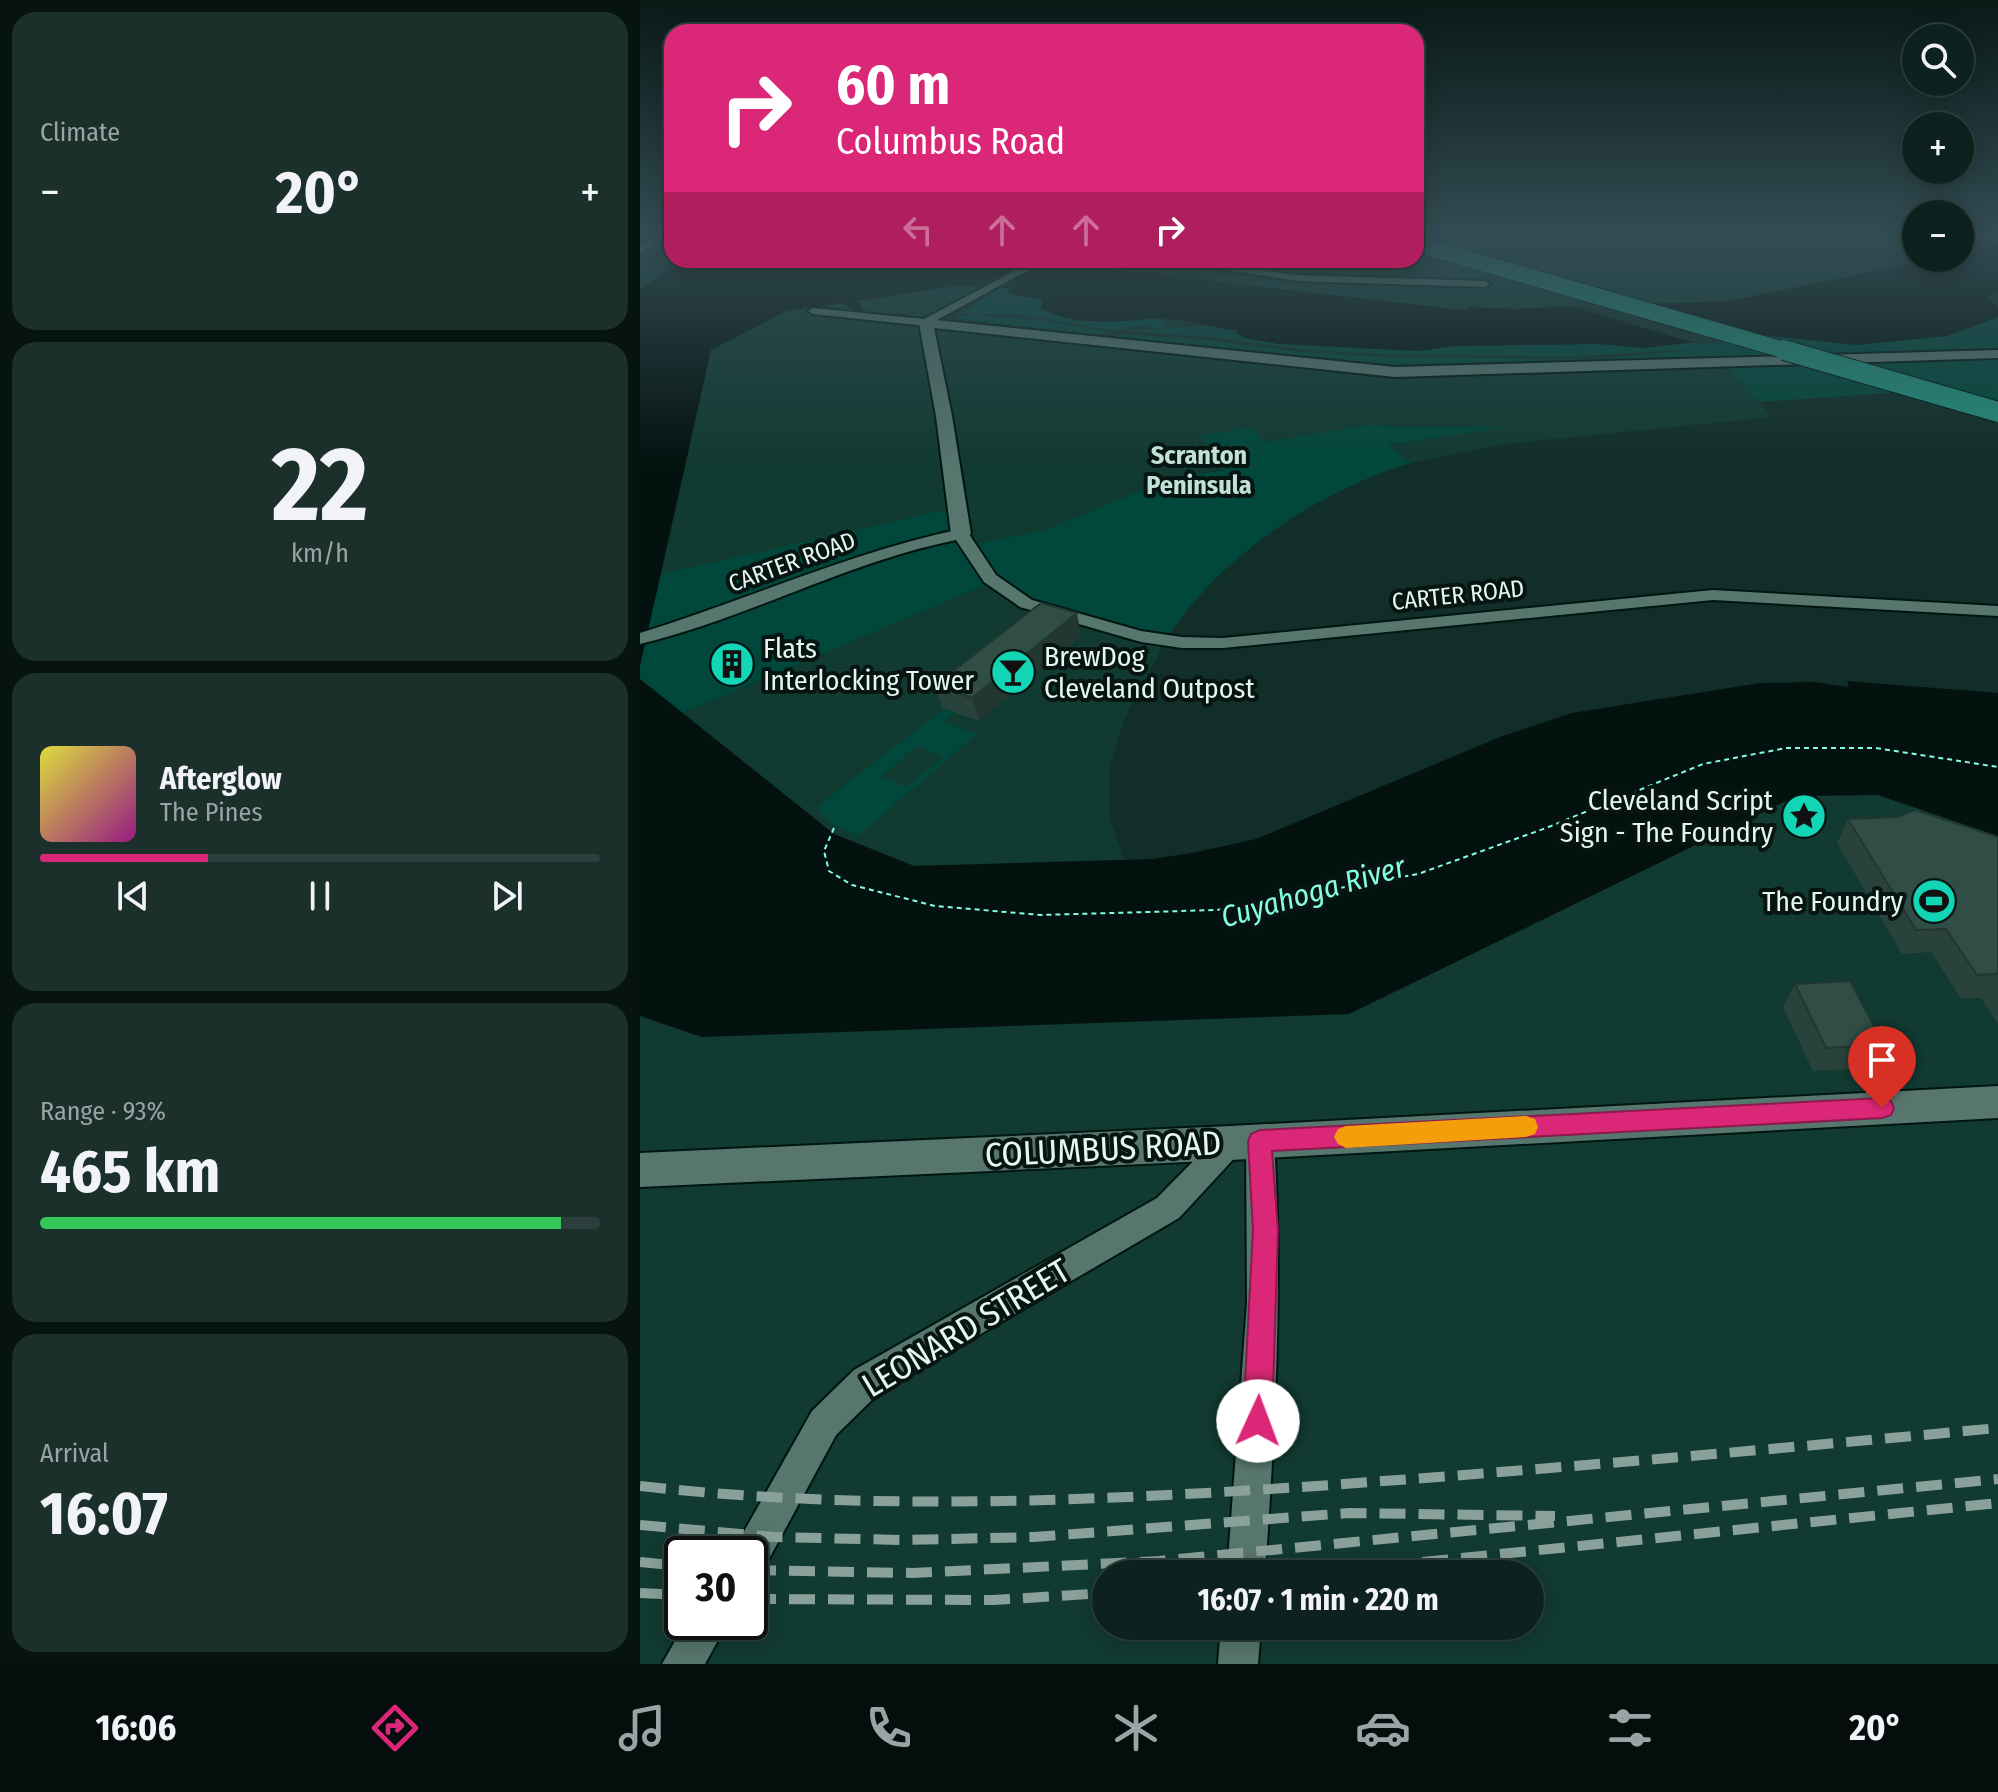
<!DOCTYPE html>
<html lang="en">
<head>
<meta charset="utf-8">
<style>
	body { margin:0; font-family:"Fira Sans Condensed",sans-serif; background:#1b2f2b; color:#f1f3f6; height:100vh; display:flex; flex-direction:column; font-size:30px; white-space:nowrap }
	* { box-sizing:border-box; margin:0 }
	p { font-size:26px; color:#9aa4a4 }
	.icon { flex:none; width:44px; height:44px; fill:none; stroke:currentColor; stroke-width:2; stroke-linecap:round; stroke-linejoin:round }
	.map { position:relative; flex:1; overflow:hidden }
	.drawer { display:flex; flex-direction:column; gap:12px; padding:12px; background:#071310; width:640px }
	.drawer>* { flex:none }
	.top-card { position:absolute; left:24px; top:24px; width:760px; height:244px; border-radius:24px; box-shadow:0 4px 20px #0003,0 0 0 2px #2d3f3c; background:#db2777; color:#fff; overflow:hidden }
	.fabs { position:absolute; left:1262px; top:24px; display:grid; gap:16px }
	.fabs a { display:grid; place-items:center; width:72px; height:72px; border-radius:50%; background:#0d221e; box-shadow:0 4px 20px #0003,0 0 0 2px #2d3f3c; font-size:40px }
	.speed { position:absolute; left:24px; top:1536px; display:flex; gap:16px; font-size:40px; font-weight:700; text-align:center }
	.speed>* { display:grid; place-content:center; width:104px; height:104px; border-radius:50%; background:#0d221e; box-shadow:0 4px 20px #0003,0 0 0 2px #2d3f3c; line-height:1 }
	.speed .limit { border:4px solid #111; border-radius:12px; background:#fff; color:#111 }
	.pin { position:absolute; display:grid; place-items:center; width:68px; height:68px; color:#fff; margin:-82px -34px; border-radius:50% 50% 50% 0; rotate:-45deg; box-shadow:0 0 8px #0007 }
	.pin .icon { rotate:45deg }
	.me { position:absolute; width:88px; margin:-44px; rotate:2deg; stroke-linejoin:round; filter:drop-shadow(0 0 6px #0008) }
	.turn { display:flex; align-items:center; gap:28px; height:168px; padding:0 40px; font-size:36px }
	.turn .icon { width:104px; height:104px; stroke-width:2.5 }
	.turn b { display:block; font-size:56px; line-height:68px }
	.lanes { display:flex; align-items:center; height:76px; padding:0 40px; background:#0003; justify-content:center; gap:40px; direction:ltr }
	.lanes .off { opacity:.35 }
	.big { font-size:60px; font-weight:700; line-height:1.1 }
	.drawer .widget { flex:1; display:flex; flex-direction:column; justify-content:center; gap:12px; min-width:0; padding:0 28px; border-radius:24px; background:#1b2f2b }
	.drawer .dial { align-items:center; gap:0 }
	.dial b { font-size:104px; line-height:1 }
	.song { display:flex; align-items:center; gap:24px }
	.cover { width:96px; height:96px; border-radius:12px; background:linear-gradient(135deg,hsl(60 70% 55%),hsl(310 70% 35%)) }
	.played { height:8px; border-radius:4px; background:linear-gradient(90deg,#db2777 30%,#2d3f3c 30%) }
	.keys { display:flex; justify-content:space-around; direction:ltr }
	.heat { display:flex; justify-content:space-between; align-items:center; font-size:44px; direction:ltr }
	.charge { height:12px; border-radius:6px; background:linear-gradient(90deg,#34c759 93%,#2d3f3c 0) }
	.trip { position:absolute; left:452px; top:1560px; width:452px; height:80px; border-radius:40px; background:#0d221e; box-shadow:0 4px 20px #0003,0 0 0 2px #2d3f3c; font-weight:700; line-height:80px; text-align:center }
	.tab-bar { display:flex; height:128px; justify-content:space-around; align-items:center; background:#050e0c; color:#9aa4a4 }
	.tab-bar .icon { width:56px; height:56px }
	.tab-bar .on { color:#db2777 }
	.tab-bar b { font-size:36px; color:#f1f3f6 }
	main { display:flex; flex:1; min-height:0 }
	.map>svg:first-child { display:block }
	.built { fill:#113a31; fill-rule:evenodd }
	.green { fill:#01473b; fill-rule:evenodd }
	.water { fill:#04120f }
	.pier { fill:#112e28 }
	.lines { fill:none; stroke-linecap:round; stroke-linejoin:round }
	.ferry { stroke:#84fee1; stroke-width:2; stroke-dasharray:5 4; stroke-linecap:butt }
	.minor-casing { stroke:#001610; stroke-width:4 }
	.tertiary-casing { stroke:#001610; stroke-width:4 }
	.minor { fill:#57766e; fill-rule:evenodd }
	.tertiary { fill:#57766e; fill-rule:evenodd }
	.rail-far1 { stroke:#8aa09b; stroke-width:3; stroke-dasharray:8 4; stroke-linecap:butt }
	.rail { stroke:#8aa09b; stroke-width:10; stroke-dasharray:26 13; stroke-linecap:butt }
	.primary-bridge-far1-casing { stroke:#001610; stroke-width:18; stroke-linecap:butt }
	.primary-bridge-casing { stroke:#001610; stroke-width:22; stroke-linecap:butt }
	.primary-bridge-far1 { stroke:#238d7b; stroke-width:16 }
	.primary-bridge { stroke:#238d7b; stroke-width:20 }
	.wall { fill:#29433c }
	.shaded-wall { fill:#223731 }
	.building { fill:#304e46; stroke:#223731; stroke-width:2 }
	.route { fill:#db2777; stroke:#8e194d; stroke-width:2 }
	.slow { fill:#f59e0b }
	.labels { text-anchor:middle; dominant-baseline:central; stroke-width:8; stroke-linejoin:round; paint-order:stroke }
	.far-street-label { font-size:24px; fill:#e5f6f1; stroke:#081411 }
	.far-neighbourhood-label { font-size:26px; font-weight:bold; fill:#c0e1d8; stroke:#081411 }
	.poi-label { font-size:28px; fill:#e5f6f1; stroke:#081411; text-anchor:start }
	.water-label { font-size:30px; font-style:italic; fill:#84fee1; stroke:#081411 }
	.near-street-label { font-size:34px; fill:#e5f6f1; stroke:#081411 }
</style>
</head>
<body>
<main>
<section class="drawer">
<div class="widget"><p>Climate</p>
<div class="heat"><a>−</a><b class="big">20°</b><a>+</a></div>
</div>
<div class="widget dial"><b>22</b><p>km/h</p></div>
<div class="widget">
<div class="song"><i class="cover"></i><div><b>Afterglow</b><p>The Pines</p></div></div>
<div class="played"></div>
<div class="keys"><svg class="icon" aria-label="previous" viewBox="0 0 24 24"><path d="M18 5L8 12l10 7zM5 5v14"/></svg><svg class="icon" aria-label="pause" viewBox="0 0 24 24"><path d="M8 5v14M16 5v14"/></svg><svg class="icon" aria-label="next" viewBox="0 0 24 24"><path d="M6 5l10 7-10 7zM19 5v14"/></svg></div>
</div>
<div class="widget"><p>Range · 93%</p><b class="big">465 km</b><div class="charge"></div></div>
<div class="widget"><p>Arrival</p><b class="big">16:07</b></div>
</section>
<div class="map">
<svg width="1358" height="1664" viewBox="0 0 1358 1664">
	<rect width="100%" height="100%" fill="#112e28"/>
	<g class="built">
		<path d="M0,233H32V260H44L0,289Z"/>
		<path d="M776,233H1276V258H1298L1089,301L1039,304L1025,302L823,310L575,283L596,266L620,260H776Z"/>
		<path d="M315,286L354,287L288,322L729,370L1082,363L1132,417L865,444L771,463L747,446L858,427L723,426L624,442L611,427L561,436L585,469L527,479L408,529L326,546L21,574L71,350L147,311L203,303L210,308L216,301Z"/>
		<path d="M355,581L525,642L485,718L470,766V820L485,860L274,866L194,834L43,713Z"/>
		<path d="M1238,795L1358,836V1664H0V1016L62,1037L709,1014L1156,796ZM42,1554H110V1622H42ZM466,1574H890V1626H466Z"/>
	</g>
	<g class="green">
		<path d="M362,287L371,288L372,294L496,321L505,318L522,320L524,324L535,326L521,328L495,326L475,331L389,316L322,313Z"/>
		<path d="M332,315L395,319L475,333L445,334L318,319L320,316Z"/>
		<path d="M1358,317V419L1264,392L1118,402L1082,363L1105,361L1101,357L752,366L476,337L481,334L567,340L662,352L749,357L960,359L1069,348L928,357L739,354L667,350L569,337L486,331L565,326L599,331L605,338L655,345L780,351L814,346L960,344L1002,348L1122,335L1217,345L1307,336Z"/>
		<path d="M723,426L866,427L748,445L771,463C679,490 575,559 525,642L393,605L355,581L43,713L0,679V666L21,574L318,507L326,546L408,529L527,479L584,470L560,436L611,427L624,442Z"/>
		<path d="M304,709L314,713L304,722L337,734L218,836L197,827L179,812L178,808L188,798ZM277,746L303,757L267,787L241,777Z"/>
	</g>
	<g class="water">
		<path d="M1320,233H1358V292L1347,297L1358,307V317L1307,336L1217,345L1122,335L1002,348L960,344L814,346L780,351L639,344L605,338L596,333L598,331C571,327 530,315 504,319C471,323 430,325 400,308L404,300L372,294L368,292L370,288L315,286L217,301L224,310L218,312L203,303L147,311L71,350L0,666V289L44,260H388L823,310L829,307L873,309L1089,301L1298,258H1320Z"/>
		<path d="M0,679L194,834L274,866L512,859L552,853L616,839L860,737L932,713L1120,683L1174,682L1209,687L1207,681L1358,693V836L1238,795L1156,796L709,1014L62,1037L0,1016Z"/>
	</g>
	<path class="pier" d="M991,300L1121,339L1058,344L921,303Z"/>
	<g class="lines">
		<path class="ferry" d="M194,828L184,851L189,871L212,885L295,906L401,915L577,910L778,874L906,828L1063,764L1146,748H1236L1358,767"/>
		<g class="minor-casing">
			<g id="minor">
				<path d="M395,260H407L286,326L173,314L168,311L173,308L284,319Z"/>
				<path d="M522,260H548L657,275L845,281L850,284L845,287L657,281Z"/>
				<path d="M321,529L327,531L356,575L392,600L501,631L542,637L583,638L1073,590L1358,606V616L1073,600L583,648H542L501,642L380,607L344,582L316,540C207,562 108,618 0,644V633C107,600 211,552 321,529Z"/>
				<path d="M620,1128L630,1132L634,1141C643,1286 635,1429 625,1574H587L607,1303L606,1141L610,1132Z"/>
				<path d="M590,1130L600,1134L604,1143L600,1152L539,1218L238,1394L196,1435L123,1570L110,1576V1554H92L97,1544L172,1411L214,1370L517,1198L580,1134Z"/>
				<path d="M46,1622H88L65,1664H22Z"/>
				<path d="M581,1626H621L618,1664H578Z"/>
			</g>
		</g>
		<g class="tertiary-casing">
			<g id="tertiary">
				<path d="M19,233L32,234L0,253V244Z"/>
				<path d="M286,319L755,367L1358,350V358L755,377L294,328L312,416L331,534L321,540L311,534L296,416L279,323Z"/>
				<path d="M1358,1086V1118L590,1160L0,1187V1153L590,1126Z"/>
			</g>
		</g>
		<use href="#minor" class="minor"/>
		<use href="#tertiary" class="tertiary"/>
		<path class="rail-far1" d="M1320,233L1358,241"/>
		<g class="rail">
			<path d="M0,1486C230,1512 459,1501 690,1485C913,1469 1135,1449 1358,1428"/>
			<path d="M0,1525L134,1537L262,1540L394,1537L709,1513L915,1516"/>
			<path d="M0,1562L42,1566"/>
			<path d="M110,1570L273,1573L519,1561L1358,1479"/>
			<path d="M666,1574L1358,1503"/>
			<path d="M0,1593L42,1595"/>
			<path d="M110,1599L353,1600L466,1593"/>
		</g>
		<g class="primary-bridge-far1-casing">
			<path id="primary-bridge-far1" d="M776,244L1151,352"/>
		</g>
		<g class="primary-bridge-casing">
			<path id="primary-bridge" d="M1144,350L1358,412"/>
		</g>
		<use href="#primary-bridge-far1" class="primary-bridge-far1"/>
		<use href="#primary-bridge" class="primary-bridge"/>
	</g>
	<g class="wall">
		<path d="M441,636L339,721L302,708L295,685Z"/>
		<path d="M1208,819L1358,837V1024L1341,998H1321L1291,952L1262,954L1197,843Z"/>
		<path d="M1155,984L1244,1045L1229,1068L1173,1071L1143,1007Z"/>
	</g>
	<path class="shaded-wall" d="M437,613L441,636L339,721L332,698Z"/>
	<g class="building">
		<path d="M401,603L437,613L332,698L295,685Z"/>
		<path d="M1275,810L1358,837V974L1337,975L1306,929L1276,930L1208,819L1258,817Z"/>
		<path d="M1210,981L1244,1045L1186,1048L1155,984Z"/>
	</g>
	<linearGradient id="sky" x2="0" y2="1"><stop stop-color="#091916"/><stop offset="0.5" stop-color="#324c53"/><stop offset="1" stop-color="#324c53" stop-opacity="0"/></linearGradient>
	<rect width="1358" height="466" fill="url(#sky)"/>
	<path class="route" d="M1242,1098L1251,1101L1254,1108L1251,1115L1242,1118L632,1151L638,1230L632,1421L628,1431L618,1436L607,1431L603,1421L613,1230L608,1141L611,1134L620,1130Z"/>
	<path class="slow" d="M886,1116L895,1119L898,1127L895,1134L886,1137L706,1148L698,1144L694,1137L698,1129L706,1126Z"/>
	<defs>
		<g id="building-disc" transform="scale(2.3)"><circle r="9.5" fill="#11d5b4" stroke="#081411"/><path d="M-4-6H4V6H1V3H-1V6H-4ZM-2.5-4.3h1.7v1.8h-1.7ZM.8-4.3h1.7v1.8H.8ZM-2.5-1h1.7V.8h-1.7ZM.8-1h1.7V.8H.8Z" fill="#111"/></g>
		<g id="bar-disc" transform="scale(2.3)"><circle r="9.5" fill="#11d5b4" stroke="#081411"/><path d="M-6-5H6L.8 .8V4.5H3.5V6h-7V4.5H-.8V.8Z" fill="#111"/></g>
		<g id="sight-disc" transform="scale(2.3)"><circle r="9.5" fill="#11d5b4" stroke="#081411"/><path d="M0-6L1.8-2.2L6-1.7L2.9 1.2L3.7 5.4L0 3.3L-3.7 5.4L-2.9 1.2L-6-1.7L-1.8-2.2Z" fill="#111"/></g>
		<g id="stadium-disc" transform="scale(2.3)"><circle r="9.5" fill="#11d5b4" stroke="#081411"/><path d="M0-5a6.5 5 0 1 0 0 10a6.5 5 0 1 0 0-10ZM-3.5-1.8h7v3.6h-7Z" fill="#111"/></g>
	</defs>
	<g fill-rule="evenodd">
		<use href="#building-disc" x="92" y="664"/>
		<use href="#bar-disc" x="373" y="672"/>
		<use href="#sight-disc" x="1164" y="816"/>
		<use href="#stadium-disc" x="1294" y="901"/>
	</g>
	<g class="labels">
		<g class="far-street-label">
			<text transform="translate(152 562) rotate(-20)">CARTER ROAD</text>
			<text transform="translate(818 595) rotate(-6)">CARTER ROAD</text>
		</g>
		<g class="far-neighbourhood-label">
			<text x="559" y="455">Scranton<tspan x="559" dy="30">Peninsula</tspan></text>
		</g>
		<g class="poi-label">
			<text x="123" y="648">Flats<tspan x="123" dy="32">Interlocking Tower</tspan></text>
			<text x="404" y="656">BrewDog<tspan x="404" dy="32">Cleveland Outpost</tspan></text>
			<text x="1133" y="800" text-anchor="end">Cleveland Script<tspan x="1133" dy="32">Sign - The Foundry</tspan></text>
			<text x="1263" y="901" text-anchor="end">The Foundry</text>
		</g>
		<g class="water-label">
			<text transform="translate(673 892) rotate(-16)">Cuyahoga River</text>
		</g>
		<g class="near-street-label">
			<text transform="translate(463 1149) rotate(-3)">COLUMBUS ROAD</text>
			<text transform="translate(326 1328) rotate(-31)">LEONARD STREET</text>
		</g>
	</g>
</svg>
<div class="fabs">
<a><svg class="icon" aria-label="search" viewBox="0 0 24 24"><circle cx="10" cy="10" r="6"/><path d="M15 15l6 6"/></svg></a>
<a>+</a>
<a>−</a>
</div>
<div class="speed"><div class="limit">30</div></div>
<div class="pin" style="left:1242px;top:1108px;background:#d93025"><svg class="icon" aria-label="arrive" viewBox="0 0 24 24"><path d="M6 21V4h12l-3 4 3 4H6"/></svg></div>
<svg class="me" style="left:618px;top:1421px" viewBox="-20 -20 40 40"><circle r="19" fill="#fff"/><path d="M0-13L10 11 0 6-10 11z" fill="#db2777"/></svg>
<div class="trip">16:07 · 1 min · 220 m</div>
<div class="top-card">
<div class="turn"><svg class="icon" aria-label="right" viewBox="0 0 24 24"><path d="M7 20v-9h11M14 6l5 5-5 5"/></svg><div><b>60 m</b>Columbus Road</div></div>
<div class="lanes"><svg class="icon off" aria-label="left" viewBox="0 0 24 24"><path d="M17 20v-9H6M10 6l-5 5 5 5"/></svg><svg class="icon off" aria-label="ahead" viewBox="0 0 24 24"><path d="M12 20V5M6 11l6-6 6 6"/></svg><svg class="icon off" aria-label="ahead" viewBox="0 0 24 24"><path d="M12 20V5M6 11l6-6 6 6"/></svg><svg class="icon" aria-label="right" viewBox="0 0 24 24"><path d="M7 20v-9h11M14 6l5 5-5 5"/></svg></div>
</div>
</div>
</main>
<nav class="tab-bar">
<b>16:06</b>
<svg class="icon on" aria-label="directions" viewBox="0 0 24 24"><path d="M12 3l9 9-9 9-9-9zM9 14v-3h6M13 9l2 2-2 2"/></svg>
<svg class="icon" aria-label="music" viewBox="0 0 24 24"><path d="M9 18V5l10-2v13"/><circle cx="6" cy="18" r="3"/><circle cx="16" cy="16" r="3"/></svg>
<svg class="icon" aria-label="phone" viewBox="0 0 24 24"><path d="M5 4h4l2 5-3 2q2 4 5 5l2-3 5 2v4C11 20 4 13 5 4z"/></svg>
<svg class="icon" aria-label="climate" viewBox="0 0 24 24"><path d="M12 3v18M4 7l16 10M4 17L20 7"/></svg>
<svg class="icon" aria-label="car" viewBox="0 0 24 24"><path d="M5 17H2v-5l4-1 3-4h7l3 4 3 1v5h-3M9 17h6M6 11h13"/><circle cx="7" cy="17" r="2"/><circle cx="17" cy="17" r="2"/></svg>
<svg class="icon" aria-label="filters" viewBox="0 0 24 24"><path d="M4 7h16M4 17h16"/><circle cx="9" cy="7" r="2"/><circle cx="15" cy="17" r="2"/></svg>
<b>20°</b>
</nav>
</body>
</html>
